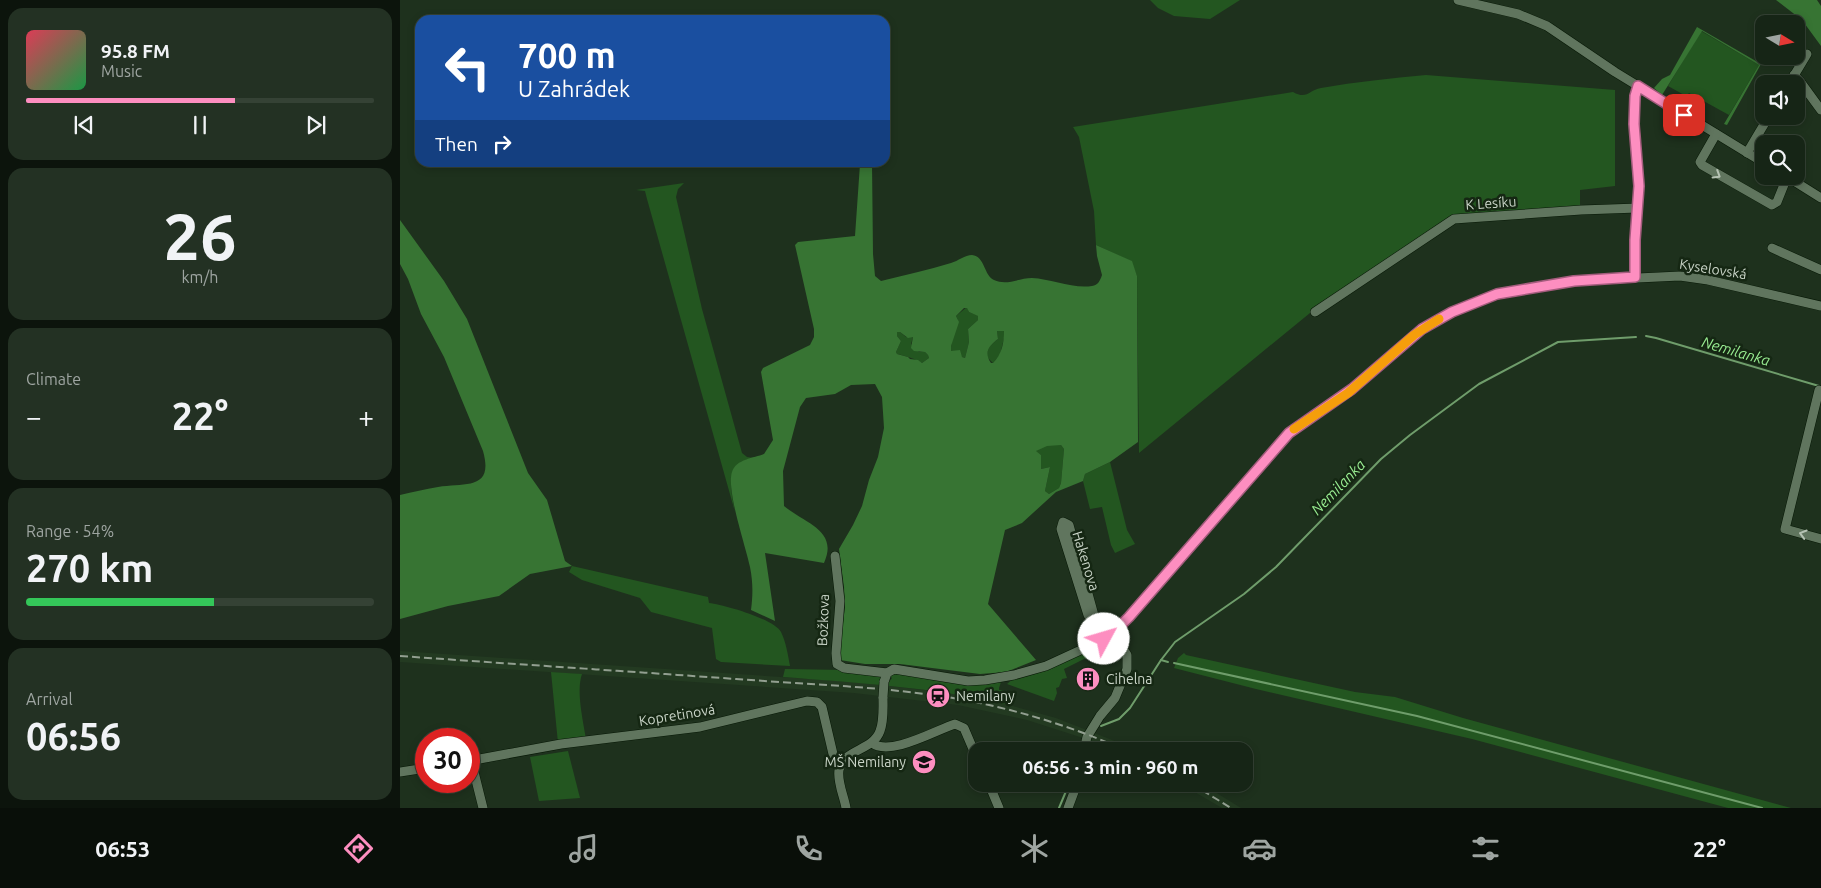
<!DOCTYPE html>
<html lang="en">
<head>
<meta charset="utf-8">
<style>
	body { margin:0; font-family:Ubuntu,sans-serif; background:#233123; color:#f1f3f6; height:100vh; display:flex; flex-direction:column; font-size:19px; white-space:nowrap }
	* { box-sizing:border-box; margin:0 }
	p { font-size:16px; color:#9ea5a1 }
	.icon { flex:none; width:28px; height:28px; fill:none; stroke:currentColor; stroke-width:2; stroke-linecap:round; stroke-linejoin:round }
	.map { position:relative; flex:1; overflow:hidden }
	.sheet { display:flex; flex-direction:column; gap:8px; padding:8px; background:#0c140c; width:400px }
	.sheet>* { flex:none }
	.banner { position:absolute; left:15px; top:15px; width:475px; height:152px; border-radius:15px; box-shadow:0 2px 8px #0003,0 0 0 1px #354235; background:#1a4fa0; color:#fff; overflow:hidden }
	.needle { width:32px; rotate:100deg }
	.controls { position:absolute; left:1355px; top:15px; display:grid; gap:10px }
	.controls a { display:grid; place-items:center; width:50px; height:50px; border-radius:10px; background:#162516; box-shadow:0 2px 8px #0003,0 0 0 1px #354235; font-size:25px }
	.speed { position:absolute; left:15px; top:728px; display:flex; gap:10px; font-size:25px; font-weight:700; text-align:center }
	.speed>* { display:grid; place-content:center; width:65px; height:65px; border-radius:50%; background:#162516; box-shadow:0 2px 8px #0003,0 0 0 1px #354235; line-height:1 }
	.speed .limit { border:8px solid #d22; background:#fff; color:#111 }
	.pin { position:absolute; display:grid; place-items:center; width:42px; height:42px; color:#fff; margin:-21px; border-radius:10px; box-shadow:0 2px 8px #0006 }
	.me { position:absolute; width:55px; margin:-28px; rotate:51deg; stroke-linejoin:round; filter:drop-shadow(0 0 4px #0008) }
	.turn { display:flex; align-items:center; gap:18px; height:105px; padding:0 20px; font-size:22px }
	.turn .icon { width:65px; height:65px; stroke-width:2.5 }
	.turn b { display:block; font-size:35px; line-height:42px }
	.then { display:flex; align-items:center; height:48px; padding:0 20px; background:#0003; gap:10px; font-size:19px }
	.big { font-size:38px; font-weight:700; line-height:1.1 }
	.sheet .card { flex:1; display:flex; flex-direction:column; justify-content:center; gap:8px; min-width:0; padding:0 18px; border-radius:15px; background:#233123 }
	.sheet .dial { align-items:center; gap:0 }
	.dial b { font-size:65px; line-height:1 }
	.song { display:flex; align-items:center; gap:15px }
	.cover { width:60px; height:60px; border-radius:8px; background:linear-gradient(135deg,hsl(350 70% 55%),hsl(140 70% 35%)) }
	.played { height:5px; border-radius:2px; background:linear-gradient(90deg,#fd8ec0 60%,#354235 60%) }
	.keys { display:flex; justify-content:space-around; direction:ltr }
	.heat { display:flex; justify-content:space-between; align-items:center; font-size:28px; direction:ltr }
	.charge { height:8px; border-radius:4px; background:linear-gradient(90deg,#34c759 54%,#354235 0) }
	.trip { position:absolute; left:568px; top:742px; width:285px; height:50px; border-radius:15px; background:#162516; box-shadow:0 2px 8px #0003,0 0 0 1px #354235; font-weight:700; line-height:50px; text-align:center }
	.tabs { display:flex; height:80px; justify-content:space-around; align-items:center; background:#090f09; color:#9ea5a1 }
	.tabs .icon { width:35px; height:35px }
	.tabs .selected { color:#fd8ec0 }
	.tabs b { font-size:22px; color:#f1f3f6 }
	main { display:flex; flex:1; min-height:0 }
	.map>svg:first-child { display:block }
	.built { fill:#233a21 }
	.green { fill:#235620 }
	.forest { fill:#377433; fill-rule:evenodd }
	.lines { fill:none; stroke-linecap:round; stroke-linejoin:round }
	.stream { stroke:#6f9d6b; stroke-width:2 }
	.minor-casing { stroke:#071806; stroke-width:10 }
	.minor { stroke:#60755e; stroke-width:9 }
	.rail { stroke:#929f90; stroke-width:2; stroke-dasharray:8 4; stroke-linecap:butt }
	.minor-bridge-casing { stroke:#071806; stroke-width:10; stroke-linecap:butt }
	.minor-bridge { stroke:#60755e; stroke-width:9 }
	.oneway { stroke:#b5c2b3 }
	.route-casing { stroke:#a45c7d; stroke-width:12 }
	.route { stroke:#fd8ec0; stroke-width:9 }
	.slow { stroke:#f59e0b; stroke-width:9 }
	.labels { text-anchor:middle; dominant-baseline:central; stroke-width:5; stroke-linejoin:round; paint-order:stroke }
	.street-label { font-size:14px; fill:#cad5c8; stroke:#152713 }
	.poi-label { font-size:14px; fill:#cad5c8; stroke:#152713; text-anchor:start }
	.water-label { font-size:15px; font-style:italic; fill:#97ea90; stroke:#152713 }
</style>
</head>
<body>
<main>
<section class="sheet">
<div class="card">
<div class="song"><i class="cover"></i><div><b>95.8 FM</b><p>Music</p></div></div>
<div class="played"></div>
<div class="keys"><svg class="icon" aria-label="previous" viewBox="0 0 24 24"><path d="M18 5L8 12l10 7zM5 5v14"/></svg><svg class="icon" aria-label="pause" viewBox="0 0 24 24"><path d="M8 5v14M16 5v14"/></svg><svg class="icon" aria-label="next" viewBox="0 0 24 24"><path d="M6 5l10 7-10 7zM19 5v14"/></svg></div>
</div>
<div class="card dial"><b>26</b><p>km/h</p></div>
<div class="card"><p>Climate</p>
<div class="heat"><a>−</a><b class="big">22°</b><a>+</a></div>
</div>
<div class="card"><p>Range · 54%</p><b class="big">270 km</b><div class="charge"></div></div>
<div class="card"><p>Arrival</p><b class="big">06:56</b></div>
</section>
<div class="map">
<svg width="1421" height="808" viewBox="0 0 1421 808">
	<rect width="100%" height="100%" fill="#1e311d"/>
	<g class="built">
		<path d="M0,651L455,682L559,694L605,704L656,718L740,751H714L680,737L627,720L558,705L454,693L0,662Z"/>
		<path d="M781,784H802L841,808H822Z"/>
	</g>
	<g class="green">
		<path d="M750,0H840L810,19L774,16L758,8Z"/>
		<path d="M1301,31L1359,65L1329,115L1289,93L1286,96L1268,86Z"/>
		<path d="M1026,75L1215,90V186L1180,190V207L1053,216L921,304L739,453L737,276L731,261L696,245L694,211L679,137L673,127L893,92C907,100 909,90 921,88C956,82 991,78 1026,75Z"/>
		<path d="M284,183L278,189L276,197L302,309L342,453L347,457L354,458C323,462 331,490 335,512L247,199L245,191L236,190Z"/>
		<path d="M567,307L569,312L579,316L578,320L568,329L569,342L565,358L562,357L557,351H551C550,340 557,331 558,320L556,316Z"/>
		<path d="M597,331H604L605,334L600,355L593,363L587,357C587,347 591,345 598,339Z"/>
		<path d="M497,332H500L506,337H513L511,344L519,352H525L528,355L529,358L522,363C518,360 503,355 497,354L496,352L501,341L497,336Z"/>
		<path d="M647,445H661L664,449L661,483L659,488L649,494L645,491L650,467L641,469V455L635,451Z"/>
		<path d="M710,462L727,530L735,544L715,553L711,545L702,507L690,509L683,481L685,474Z"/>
		<path d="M172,566L308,597L309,603C325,605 374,619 381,632C386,642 388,655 390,666L321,662L316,659L312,628L251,612L240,598L182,580L169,572Z"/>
		<path d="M712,639L715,644L709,646L710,651L707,653L703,651L698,652L664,669L667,678L662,679L659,687L656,688L657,693L654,701L607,684L614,678Z"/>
		<path d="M784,653L786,655L955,692L995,697L1063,718L1391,808H1328L1072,739L856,689L774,668L778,658Z"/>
		<path d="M385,669L444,670L481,676V682H489L492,678L490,676L496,674L601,682L599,688V690L605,691V704C532,687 457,683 383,677Z"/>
		<path d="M151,672L182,674C176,691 183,720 186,739L158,743Z"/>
		<path d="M168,751L180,798L139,801L130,757Z"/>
	</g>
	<g class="forest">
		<path d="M1376,0H1417L1421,6V46L1402,20Z"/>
		<path d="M1297,27L1361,64L1327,125L1324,124L1359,65L1302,31L1262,95L1254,88L1262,79L1270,75Z"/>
		<path d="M465,163H472L473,254L475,276L481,281C504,275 528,270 551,263C558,261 565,255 572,255C585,256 584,276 594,280C607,286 619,278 632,278C651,279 673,289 692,286C698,285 700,281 702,275L697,256L696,245L732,261L737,276L738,442L710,462L685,474L683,481L656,492L622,523L605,530L588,604L636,660L606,672L580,674L500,664H465L440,660V648L445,607L444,587L439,549L453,525L462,506L469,480L478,457L484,428L482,397L475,384L451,385L435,394L406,398L400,407L383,471L384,506C404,523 439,530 424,563L365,553L375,621L351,610C353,595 353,582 350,567C346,547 326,490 332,472C336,459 354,458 364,454L373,440L361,372L363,368L410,345L414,337V329L395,245L398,242L455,236L460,164ZM564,308H567L569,312L578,316V320L568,329L569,342L565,358L562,357L560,350L551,351V346L559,322L556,316ZM597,331H604C604,343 602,354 593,363H591C583,352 590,345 598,339ZM497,332H500L508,338L513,337L511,348L514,351L525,352L528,355L529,358L522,363L518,360L510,359L508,357L497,354L496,352L501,341L497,336ZM661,445L664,449L661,483L659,488L649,494L645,491L650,467L641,469V455L636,451L647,446Z"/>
		<path d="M0,220L44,281L67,319L128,473L147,500L165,561L172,566L130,574L99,596L48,606L0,619V495C13,492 25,489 38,487C66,483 94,490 83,451L44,357L21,314L8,279L0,264Z"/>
	</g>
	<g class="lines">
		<g class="stream">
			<path d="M1246,336L1256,338L1419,386"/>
			<path d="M761,660L768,662"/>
			<path d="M774,663L1017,716L1362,808"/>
			<path d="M701,726L719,719L730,708L761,660L775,642L844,594L876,567L981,459L1010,435L1079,384L1158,342L1236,337"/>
			<path d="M681,751L684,745"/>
			<path d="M659,808L669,784"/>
		</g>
		<g class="minor-casing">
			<g id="minor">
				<path d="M1058,0L1118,14L1147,26L1215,72L1364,163"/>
				<path d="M1394,75L1399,80L1421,110"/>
				<path d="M1389,84L1407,54"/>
				<path d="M1316,134L1300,162L1302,165L1372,205L1377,202L1387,177"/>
				<path d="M1347,153L1369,116"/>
				<path d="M1386,176L1421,198"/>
				<path d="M1372,248L1421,270"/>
				<path d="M1235,277V240L1239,186L1235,124V96L1237,86"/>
				<path d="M915,312L1054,219L1181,210L1238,208"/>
				<path d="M1419,390L1385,529L1421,539"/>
				<path d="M435,556L440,601L436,653L437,664L444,668L487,673"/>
				<path d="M695,619L691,618L688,615L661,529L663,522L669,525L695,619L704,639"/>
				<path d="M484,682L487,673L494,669L568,681L585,680L614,675L646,666L696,643L713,633L729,617L889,433L902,423L948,393L1022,329L1060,308L1097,295L1174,281L1280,276L1308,280L1421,306"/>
				<path d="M472,743C490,757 536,730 555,724L564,728L576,756"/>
				<path d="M690,751L686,741L687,737L700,716L715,698L727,669V655L713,633"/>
				<path d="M71,760L83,808"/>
				<path d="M69,761L161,744L300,727L407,701L417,702L422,707L433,754L436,760L442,763"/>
				<path d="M0,772L26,768"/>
				<path d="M589,784L599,808"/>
				<path d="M446,808C444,796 437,782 439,770C443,749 473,751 480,731C484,721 483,708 483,697"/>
				<path d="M668,808L677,784"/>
			</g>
		</g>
		<use href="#minor" class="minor"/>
		<g class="rail">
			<path d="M0,656C112,664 224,671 336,679C416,685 502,687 580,703C631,714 681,730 727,751"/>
			<path d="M792,784L831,808"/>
		</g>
		<g class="minor-bridge-casing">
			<path id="minor-bridge" d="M483,697L484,682"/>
		</g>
		<use href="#minor-bridge" class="minor-bridge"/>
	</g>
	<defs><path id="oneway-chevron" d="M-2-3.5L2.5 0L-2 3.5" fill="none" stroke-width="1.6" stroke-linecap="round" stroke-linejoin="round" transform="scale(1.25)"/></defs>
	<g class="oneway">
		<use href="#oneway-chevron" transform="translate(1317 175) rotate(32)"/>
		<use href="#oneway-chevron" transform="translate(1403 534) rotate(-164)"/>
	</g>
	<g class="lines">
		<g class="route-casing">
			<path id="route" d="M704,639L713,633L729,617L889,433L952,389L1022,329L1052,312L1097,294L1174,281L1235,277V240L1239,186L1234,124L1235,96L1238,86L1284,115"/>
		</g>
		<use href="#route" class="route"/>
		<path class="slow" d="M894,429L948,393L1014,335L1039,319"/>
	</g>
	<defs>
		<g id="building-disc" transform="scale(1.25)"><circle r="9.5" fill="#fd8ec0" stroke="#152713"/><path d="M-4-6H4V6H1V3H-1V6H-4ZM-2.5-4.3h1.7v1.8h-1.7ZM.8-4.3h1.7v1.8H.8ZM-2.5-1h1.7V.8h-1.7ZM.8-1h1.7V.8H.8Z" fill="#111"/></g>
		<g id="station-disc" transform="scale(1.25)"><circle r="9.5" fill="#fd8ec0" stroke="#152713"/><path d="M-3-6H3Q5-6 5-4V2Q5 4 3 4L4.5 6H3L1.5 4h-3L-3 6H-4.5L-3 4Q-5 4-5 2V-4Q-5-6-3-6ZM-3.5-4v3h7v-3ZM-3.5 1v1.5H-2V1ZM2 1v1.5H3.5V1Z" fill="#111"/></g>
		<g id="school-disc" transform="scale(1.25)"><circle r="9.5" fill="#fd8ec0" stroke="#152713"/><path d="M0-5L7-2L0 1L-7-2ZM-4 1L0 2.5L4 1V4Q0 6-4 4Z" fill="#111"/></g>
	</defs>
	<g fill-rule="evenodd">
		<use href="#building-disc" x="688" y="679"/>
		<use href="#station-disc" x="538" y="696"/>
		<use href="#school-disc" x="524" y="762"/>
	</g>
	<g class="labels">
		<g class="street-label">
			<text transform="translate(1091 203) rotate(-4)">K Lesíku</text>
			<text transform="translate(1313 269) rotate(9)">Kyselovská</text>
			<text transform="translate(686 561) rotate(73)">Hakenova</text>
			<text transform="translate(423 620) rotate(-88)">Božkova</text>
			<text transform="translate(277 715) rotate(-9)">Kopretinová</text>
		</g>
		<g class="poi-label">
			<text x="706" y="679">Cihelna</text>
			<text x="556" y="696">Nemilany</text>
			<text x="506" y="762" text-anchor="end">MŠ Nemilany</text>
		</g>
		<g class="water-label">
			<text transform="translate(1336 351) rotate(16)">Nemilanka</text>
			<text transform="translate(938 487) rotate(-46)">Nemilanka</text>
		</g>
	</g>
</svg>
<div class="controls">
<a><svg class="needle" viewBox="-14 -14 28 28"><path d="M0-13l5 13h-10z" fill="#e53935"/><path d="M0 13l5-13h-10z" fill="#9ea5a1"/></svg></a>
<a><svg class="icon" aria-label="sound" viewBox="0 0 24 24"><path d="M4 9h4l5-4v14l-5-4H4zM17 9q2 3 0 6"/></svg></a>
<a><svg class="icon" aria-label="search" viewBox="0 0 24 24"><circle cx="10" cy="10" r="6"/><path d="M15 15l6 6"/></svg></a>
</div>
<div class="speed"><div class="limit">30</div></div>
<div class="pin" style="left:1284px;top:115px;background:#d93025"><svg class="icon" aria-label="arrive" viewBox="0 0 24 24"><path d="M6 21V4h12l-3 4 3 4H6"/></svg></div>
<svg class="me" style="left:704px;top:639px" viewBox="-20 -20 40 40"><circle r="19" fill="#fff"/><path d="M0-13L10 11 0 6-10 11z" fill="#fd8ec0"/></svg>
<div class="trip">06:56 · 3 min · 960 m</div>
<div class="banner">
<div class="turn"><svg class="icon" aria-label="left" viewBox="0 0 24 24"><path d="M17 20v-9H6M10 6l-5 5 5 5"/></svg><div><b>700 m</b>U Zahrádek</div></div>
<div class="then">Then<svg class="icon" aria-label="right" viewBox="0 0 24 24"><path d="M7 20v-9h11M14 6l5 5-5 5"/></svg></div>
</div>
</div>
</main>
<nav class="tabs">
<b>06:53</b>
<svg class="icon selected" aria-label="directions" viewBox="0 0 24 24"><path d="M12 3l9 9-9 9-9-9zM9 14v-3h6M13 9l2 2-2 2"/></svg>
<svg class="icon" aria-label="music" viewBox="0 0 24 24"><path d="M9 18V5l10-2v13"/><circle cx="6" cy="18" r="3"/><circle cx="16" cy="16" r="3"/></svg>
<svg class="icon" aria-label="phone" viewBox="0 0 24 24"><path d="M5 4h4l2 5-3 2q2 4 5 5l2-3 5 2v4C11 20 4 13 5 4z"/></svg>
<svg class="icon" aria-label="climate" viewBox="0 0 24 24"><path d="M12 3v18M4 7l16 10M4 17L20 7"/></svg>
<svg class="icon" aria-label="car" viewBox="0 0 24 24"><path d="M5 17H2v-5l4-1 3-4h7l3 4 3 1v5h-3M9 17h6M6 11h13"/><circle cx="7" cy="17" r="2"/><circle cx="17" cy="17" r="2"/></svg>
<svg class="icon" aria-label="filters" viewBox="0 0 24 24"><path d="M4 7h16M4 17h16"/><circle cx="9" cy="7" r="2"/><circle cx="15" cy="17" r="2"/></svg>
<b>22°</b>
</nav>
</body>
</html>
